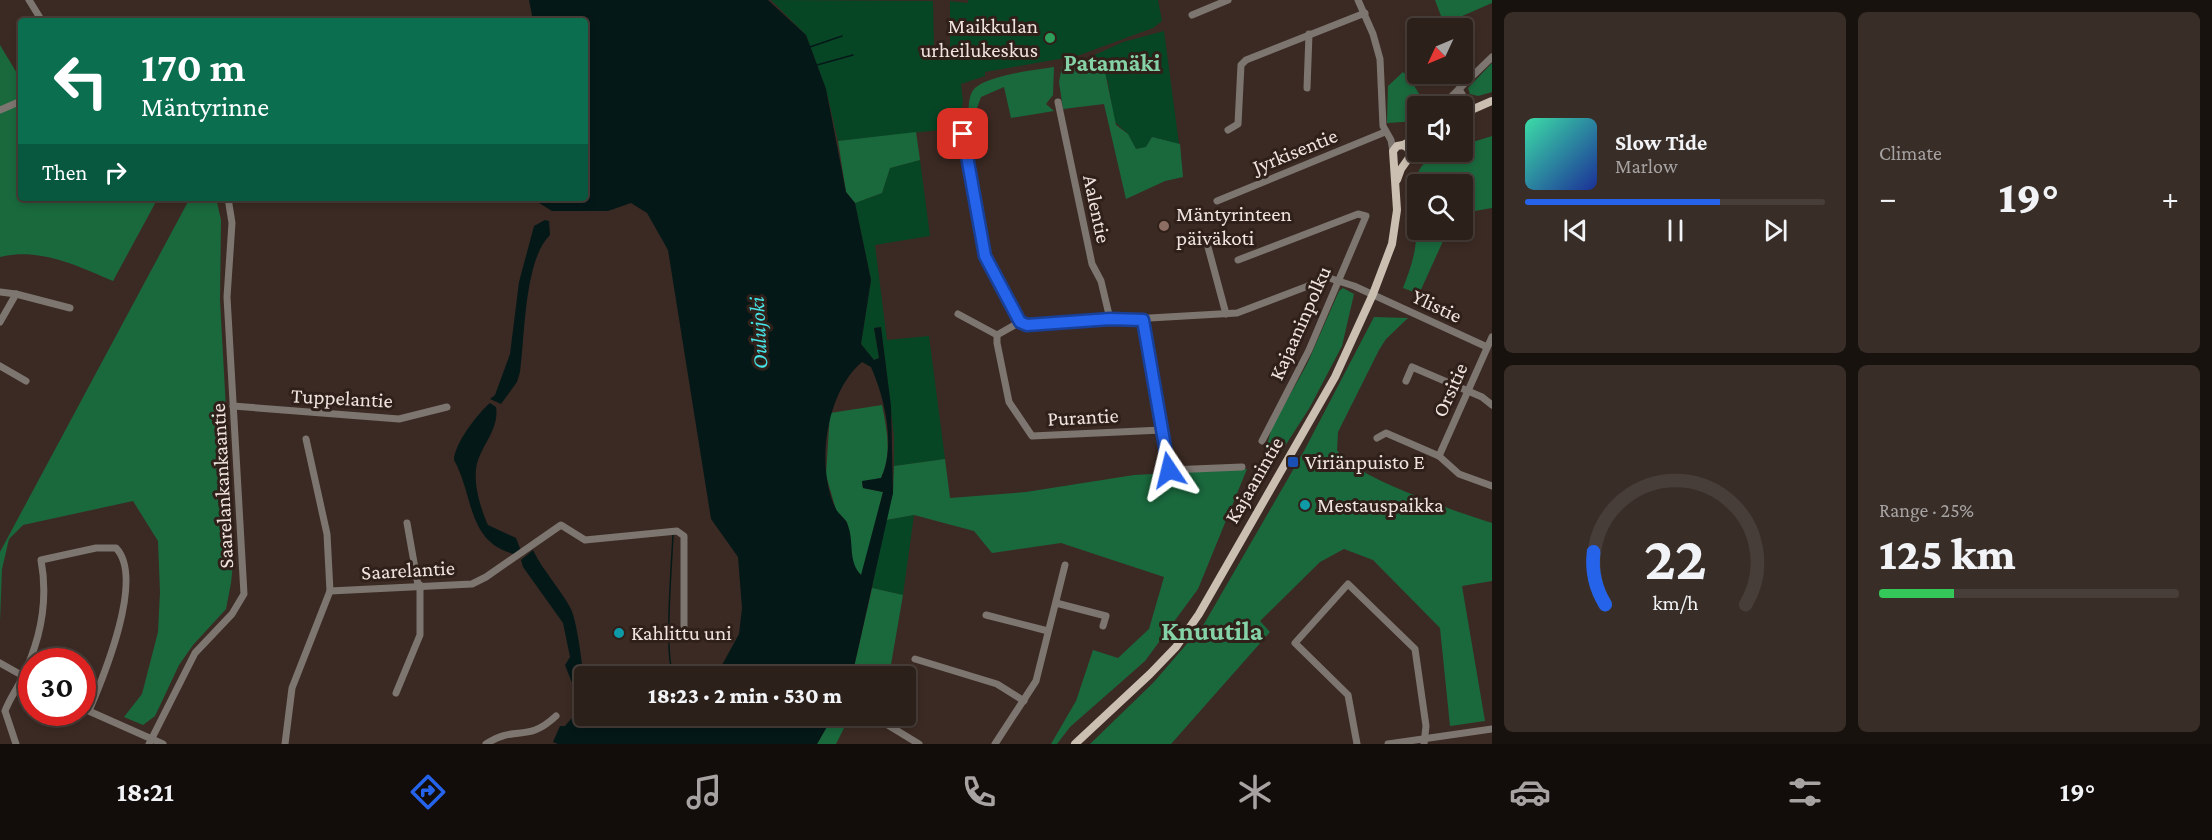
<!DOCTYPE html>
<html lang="en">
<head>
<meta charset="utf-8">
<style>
	body { margin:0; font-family:"Crimson Pro",serif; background:#382d27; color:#f1f3f6; height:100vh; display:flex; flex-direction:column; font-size:22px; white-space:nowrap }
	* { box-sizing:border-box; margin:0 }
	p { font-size:20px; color:#a6a3a2 }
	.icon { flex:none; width:33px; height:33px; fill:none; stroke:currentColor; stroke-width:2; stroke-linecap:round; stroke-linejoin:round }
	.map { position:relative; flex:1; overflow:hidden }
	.drawer { display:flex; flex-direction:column; gap:12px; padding:12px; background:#18120e; width:720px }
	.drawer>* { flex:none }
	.top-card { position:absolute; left:18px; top:18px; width:570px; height:183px; border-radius:6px; box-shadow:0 3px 9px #0003,0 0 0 2px #483e39; background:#0b6e4f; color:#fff; overflow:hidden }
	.needle { width:39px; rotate:226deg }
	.fabs { position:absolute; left:1407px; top:18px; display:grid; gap:12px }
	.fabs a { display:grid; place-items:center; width:66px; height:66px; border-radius:6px; background:#2c201a; box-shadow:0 3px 9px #0003,0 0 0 2px #483e39; font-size:30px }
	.speed { position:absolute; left:18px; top:648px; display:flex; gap:12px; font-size:30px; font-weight:700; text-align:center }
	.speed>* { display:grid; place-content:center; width:78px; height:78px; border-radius:50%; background:#2c201a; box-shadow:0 3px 9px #0003,0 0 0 2px #483e39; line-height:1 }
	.speed .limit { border:9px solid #d22; background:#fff; color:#111 }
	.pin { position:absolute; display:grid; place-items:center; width:51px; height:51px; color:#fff; margin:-26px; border-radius:12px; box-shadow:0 3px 9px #0006 }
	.me { position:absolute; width:66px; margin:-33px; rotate:350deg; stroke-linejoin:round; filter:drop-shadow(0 0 4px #0008) }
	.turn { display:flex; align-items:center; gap:21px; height:126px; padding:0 24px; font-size:27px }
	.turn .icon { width:78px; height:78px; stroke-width:2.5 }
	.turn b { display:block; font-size:42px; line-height:51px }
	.then { display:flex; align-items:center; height:57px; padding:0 24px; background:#0003; gap:12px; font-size:22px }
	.big { font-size:45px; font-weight:800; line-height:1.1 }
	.drawer .tile { flex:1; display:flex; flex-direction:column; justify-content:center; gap:9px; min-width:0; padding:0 21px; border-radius:9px; background:#382d27 }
	.drawer .dial { align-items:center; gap:0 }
	.dial svg { height:156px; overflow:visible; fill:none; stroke:#483e39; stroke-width:7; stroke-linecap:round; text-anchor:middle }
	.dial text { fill:#f1f3f6; stroke:none }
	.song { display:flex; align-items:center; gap:18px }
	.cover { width:72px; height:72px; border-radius:9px; background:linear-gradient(135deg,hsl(160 70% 55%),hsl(230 70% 35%)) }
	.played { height:6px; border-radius:3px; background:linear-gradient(90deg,#2563eb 65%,#483e39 65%) }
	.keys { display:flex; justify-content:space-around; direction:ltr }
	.heat { display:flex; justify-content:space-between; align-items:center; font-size:33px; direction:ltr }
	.charge { height:9px; border-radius:4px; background:linear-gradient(90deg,#34c759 25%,#483e39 0) }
	.drawer .tiles { flex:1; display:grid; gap:12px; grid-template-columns:repeat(2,1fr) }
	.trip { position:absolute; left:574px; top:666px; width:342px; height:60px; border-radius:6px; background:#2c201a; box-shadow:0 3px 9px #0003,0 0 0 2px #483e39; font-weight:800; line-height:60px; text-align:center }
	.menu { display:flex; height:96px; justify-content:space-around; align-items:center; background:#120d0a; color:#a6a3a2 }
	.menu .icon { width:42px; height:42px }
	.menu .current { color:#2563eb }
	.menu b { font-size:27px; color:#f1f3f6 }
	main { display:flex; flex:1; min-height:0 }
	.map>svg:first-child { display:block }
	.green { fill:#064625 }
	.forest { fill:#1a693d }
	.water { fill:#051818; fill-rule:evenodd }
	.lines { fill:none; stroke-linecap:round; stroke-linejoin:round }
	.stream { stroke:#051818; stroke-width:1.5 }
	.minor { stroke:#7d7670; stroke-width:7 }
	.major { stroke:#cbbfb1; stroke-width:8 }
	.route-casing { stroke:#184099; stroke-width:15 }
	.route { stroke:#2563eb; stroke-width:10 }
	.leisure-dot { fill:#2e9e5b; stroke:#30201a; stroke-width:2 }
	.education-dot { fill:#8d6e63; stroke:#30201a; stroke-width:2 }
	.transit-dot { fill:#1a4fb4; stroke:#30201a; stroke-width:2 }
	.culture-dot { fill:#0f9aa8; stroke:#30201a; stroke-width:2 }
	.labels { text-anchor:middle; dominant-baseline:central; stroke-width:6; stroke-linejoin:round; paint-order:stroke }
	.poi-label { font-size:21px; fill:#f0e4e0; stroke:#30201a; text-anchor:start }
	.street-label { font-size:21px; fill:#f0e4e0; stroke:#30201a }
	.water-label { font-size:22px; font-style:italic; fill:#46e4e6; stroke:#30201a }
	.quarter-label { font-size:24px; font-weight:bold; fill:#85d2a6; stroke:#30201a }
	.district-label { font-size:27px; font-weight:bold; fill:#85d2a6; stroke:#30201a }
</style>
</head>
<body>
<main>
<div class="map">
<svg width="1492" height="744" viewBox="0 0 1492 744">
	<rect width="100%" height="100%" fill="#3b2a23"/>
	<g class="green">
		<path d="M771,0L933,1L934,46H950V1L968,3V0H1158L1162,21L1153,28L1077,56L985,72V76L961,84L963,102L958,128L838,141L826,89L806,35Z"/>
		<path d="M1164,31L1179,144L1152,137L1146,147L1136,149L1128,134L1114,121L1108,82L1102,69L1088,58L1123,42Z"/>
		<path d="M920,160L930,236L875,245L887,340L929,336L945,459L894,466V436L881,327L874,328L879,358L874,360L861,344L871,280L855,203L882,193L890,168Z"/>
		<path d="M914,515L903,595L872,588L886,520Z"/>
	</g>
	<g class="forest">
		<path d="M1435,0H1492V3L1444,24Z"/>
		<path d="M0,45L21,80V198H158L113,281C78,266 39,247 0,257Z"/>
		<path d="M1088,58L1105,72L1116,125L1128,134L1136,149L1146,147L1152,137L1180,144L1183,177L1165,181L1126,199L1104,104L1063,109L1059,82L1062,67Z"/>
		<path d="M1492,63V92L1478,96L1470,94L1468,88Z"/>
		<path d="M1054,67L1053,95L1046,104L1054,111L1011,118L1004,87L981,97L977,108L968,116C969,107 968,95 975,88C989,75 1035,70 1054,67Z"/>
		<path d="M1403,72C1416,83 1418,98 1430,106H1418L1417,121L1387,123L1388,86Z"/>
		<path d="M916,132L920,160L890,168L882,193L855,203L846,192L838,141Z"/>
		<path d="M1492,136V208L1463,213L1462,184H1418V230H1448L1419,294L1403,288C1409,272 1415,257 1416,239C1417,196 1400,152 1462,152L1463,145Z"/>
		<path d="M190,198H216L221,220L220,300L234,555L231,583L226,609L193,645L179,665L155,716L143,725L124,717L142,694L158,632L160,592L158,541L133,501L23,525L9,539L2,569L0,621V552Z"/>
		<path d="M1343,288L1354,294L1342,346L1310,407L1269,471L1261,466L1272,427L1307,364L1339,291Z"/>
		<path d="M1374,317L1408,318L1386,339L1379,350L1338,432L1337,450C1354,478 1458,512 1492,523V581L1462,586L1485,721L1450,726L1440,628L1373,560L1344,549L1320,562L1260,621L1270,632L1171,744H1090L1153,683L1204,624L1304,451Z"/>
		<path d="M882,405C887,430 892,454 881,478L862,482L863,488L883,492L862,576L853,566L847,522L836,510L826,475L830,413Z"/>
		<path d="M945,459L950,498L1026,492L1134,475L1247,469L1198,589L1145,661L1070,727L1057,744H1051L1076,701L1093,650L1118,658L1149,629L1164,577L1061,543L992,553L974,531L914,515L886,520L893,493L894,466Z"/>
		<path d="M872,588L903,595L889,676H852Z"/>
		<path d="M833,716H850L836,744H817Z"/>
	</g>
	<g class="water">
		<path d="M529,0H768L806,35L826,89L846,192L855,203L871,280L861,344L874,360L879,358L874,328L881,327L891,406L893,493L852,676H671L673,672L676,675L709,670L722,665L739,634L742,608L738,557L711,519L668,250L647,213L631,203L608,211H552L531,198H585V21H533ZM862,362L871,367C885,399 896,446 881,478L862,481L863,488L883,492L861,575C847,560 855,541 847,523C845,518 838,514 836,509C815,467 826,392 862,362Z"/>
		<path d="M545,220L549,221L550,235C524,260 525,337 520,372L517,382L501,404L490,399L495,395L510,354L519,282L534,226Z"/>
		<path d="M490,403L496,407C500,431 478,448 476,470C474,486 481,510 488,525L516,538L521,551L514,554C467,542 474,496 454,460C454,444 478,413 490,403Z"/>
		<path d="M533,550C543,571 560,588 571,609C578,623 585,683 585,701L580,702L578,698L565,665L570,657L563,623L523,567L521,560Z"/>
		<path d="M585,714V716H833L817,744H558L553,742L560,726H565L571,719Z"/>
	</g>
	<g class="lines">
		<g class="stream">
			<path d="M810,47L842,36"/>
			<path d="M817,65L853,55"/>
			<path d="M673,672C664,656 672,559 673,535"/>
		</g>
		<g class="minor">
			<path d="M29,0L42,21"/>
			<path d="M1358,0L1373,34L1380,59L1383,126L1391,140L1393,151"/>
			<path d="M1192,15L1228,0"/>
			<path d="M1307,88L1309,34"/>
			<path d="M1058,102L1092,264L1101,281L1110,319"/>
			<path d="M1442,106L1459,89"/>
			<path d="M0,110L21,101"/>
			<path d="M1471,110L1459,89L1492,57"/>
			<path d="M964,118L963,134L985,257L1020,322L1027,325L1237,313L1329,278L1354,286L1487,347"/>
			<path d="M1228,130L1238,124L1241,65L1246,60L1365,13"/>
			<path d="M1217,201L1385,132"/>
			<path d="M1208,247L1226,314"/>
			<path d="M1238,260L1358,214L1366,216L1309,350L1262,441"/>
			<path d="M0,292L16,294"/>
			<path d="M958,314L997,335"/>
			<path d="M1143,320L1169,470L1242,467"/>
			<path d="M0,322L16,294L70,308"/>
			<path d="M1020,322L997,335V343L1009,402L1032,436L1162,430"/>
			<path d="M0,366L26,381"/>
			<path d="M1406,381L1412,367L1482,397L1492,405"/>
			<path d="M233,406L399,419L447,407"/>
			<path d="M1377,438L1386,433L1439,456L1459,474L1492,486"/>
			<path d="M1439,456L1492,337"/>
			<path d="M407,523L418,585"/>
			<path d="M330,591L472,584L486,577L561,525L585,540L677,531L684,536V632"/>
			<path d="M1056,603L1106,616L1103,626"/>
			<path d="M986,615L1048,631"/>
			<path d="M915,659L997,684L1024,701"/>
			<path d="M0,663L32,681"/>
			<path d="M396,693L420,635V585"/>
			<path d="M82,708L163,744"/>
			<path d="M873,716L919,744"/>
			<path d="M16,744L5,711C9,700 15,692 20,682C40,643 49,603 41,560L96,548H116C145,578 103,678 89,711"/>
			<path d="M149,744L195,653L232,614L244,594L227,297L232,223L228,198"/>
			<path d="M285,744L292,688L330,591L327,534L306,439"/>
			<path d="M486,744C516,724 526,744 556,716"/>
			<path d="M995,744L1036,681L1065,565"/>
			<path d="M1357,744L1348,695L1295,643L1348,584L1415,649L1426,726L1424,744"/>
			<path d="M1388,744L1492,729"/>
		</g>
		<g class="major">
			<path d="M1462,114L1492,101"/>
			<path d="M1403,145L1418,137"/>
			<path d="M1397,180L1401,169L1418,145"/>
			<path d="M1075,744L1150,674L1176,647L1199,614L1335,377L1373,294L1392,244L1397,210L1393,151L1397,146L1403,145L1408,148L1410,155"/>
		</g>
	</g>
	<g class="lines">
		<g class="route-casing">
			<path id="route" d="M963,134L985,256L1020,322L1027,325L1110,319L1143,320L1169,470"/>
		</g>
		<use href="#route" class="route"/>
	</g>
	<circle class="leisure-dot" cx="1050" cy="38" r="6"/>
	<circle class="education-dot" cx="1164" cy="226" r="6"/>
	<rect class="transit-dot" x="1287" y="456" width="12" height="12" rx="3"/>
	<g class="culture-dot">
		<circle cx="1305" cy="505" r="6"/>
		<circle cx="619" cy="633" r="6"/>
	</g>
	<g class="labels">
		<g class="poi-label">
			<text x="1038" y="26" text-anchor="end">Maikkulan<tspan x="1038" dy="24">urheilukeskus</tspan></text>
			<text x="1176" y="214">Mäntyrinteen<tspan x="1176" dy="24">päiväkoti</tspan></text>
			<text x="1305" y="462">Viriänpuisto E</text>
			<text x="1317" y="505">Mestauspaikka</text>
			<text x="631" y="633">Kahlittu uni</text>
		</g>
		<g class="street-label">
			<text transform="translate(1295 151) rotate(-22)">Jyrkisentie</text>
			<text transform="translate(1097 209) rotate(78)">Aalentie</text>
			<text transform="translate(1437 306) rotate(25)">Ylistie</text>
			<text transform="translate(1300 323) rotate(-66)">Kajaaninpolku</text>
			<text transform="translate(1450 390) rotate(-66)">Orsitie</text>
			<text transform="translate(342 398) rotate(3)">Tuppelantie</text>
			<text transform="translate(1083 417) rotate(-3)">Purantie</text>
			<text transform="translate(1254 480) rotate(-60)">Kajaanintie</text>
			<text transform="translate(222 486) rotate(-93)">Saarelankankaantie</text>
			<text transform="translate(408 570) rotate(-3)">Saarelantie</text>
		</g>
		<g class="water-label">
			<text transform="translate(758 333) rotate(-93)">Oulujoki</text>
		</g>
		<g class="quarter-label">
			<text x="1112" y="62">Patamäki</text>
		</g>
		<g class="district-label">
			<text x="1212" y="631">Knuutila</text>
		</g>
	</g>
</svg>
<div class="fabs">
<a><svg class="needle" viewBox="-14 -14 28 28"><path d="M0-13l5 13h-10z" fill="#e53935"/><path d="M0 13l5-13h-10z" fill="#a6a3a2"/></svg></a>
<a><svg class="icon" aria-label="sound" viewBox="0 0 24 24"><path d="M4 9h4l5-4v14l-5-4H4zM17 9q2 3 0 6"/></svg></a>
<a><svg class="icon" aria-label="search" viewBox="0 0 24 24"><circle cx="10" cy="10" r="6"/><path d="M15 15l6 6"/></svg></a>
</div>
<div class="speed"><div class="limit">30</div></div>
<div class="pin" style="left:963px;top:134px;background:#d93025"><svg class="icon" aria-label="arrive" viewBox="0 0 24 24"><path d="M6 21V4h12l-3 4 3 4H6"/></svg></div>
<svg class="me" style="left:1169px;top:470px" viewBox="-20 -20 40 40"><path d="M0-17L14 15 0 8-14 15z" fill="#2563eb" stroke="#fff" stroke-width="4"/></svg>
<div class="trip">18:23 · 2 min · 530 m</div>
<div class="top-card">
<div class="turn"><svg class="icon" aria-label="left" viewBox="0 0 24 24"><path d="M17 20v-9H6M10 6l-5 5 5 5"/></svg><div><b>170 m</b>Mäntyrinne</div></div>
<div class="then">Then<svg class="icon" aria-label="right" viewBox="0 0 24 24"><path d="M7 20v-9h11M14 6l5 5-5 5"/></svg></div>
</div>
</div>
<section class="drawer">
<div class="tiles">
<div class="tile">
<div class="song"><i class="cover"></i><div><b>Slow Tide</b><p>Marlow</p></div></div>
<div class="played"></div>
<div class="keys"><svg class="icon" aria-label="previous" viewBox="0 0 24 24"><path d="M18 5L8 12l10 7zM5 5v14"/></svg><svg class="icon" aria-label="pause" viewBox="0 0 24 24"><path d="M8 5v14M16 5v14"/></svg><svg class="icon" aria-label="next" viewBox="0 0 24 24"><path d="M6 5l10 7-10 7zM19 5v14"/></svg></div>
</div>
<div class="tile"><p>Climate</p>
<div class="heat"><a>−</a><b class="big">19°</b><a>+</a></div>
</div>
<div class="tile dial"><svg viewBox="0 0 100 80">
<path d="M14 69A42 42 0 1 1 86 69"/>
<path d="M14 69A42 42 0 0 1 8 42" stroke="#2563eb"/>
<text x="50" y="56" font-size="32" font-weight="700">22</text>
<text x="50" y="72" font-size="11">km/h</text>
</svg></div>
<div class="tile"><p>Range · 25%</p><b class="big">125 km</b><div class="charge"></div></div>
</div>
</section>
</main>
<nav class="menu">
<b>18:21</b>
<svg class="icon current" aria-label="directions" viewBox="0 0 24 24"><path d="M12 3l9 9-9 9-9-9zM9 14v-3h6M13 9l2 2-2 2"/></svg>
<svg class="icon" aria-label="music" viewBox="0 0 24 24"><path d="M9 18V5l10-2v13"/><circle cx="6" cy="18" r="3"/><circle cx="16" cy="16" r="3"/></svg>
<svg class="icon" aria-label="phone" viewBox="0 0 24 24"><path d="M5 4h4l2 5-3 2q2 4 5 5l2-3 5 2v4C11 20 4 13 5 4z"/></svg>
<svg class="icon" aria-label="climate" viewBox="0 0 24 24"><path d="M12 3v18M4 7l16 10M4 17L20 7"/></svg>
<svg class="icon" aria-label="car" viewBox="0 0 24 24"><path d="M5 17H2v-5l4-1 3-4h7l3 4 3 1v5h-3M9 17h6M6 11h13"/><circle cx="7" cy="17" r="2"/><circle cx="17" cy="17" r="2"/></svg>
<svg class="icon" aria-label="filters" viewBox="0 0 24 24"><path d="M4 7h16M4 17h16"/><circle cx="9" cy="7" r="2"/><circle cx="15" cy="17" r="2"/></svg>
<b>19°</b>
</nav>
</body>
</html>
